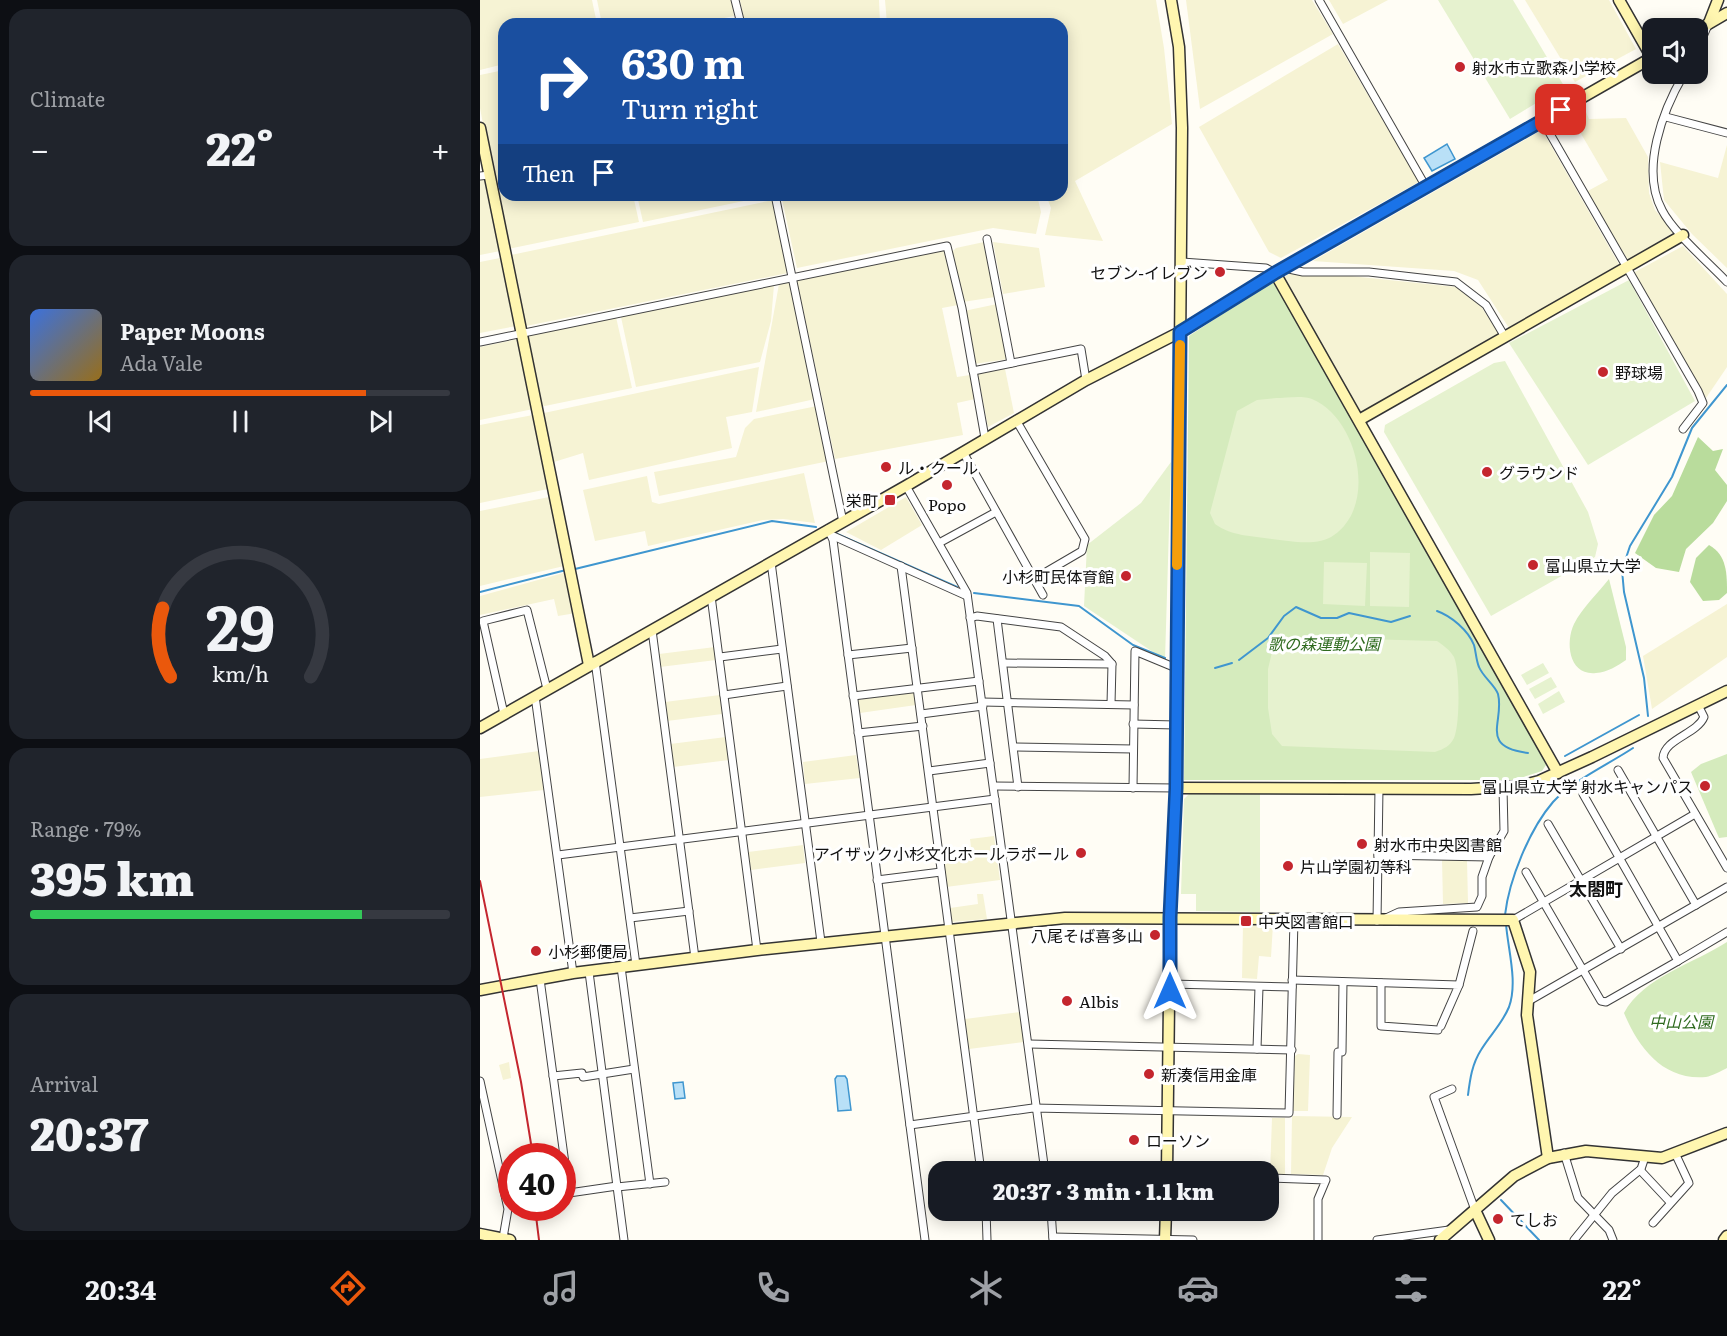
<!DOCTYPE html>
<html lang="en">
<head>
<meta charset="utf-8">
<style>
	body { margin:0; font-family:Literata,"Noto Sans JP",serif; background:#20242c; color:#f1f3f6; height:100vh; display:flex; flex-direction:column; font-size:22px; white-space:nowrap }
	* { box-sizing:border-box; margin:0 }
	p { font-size:20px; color:#9ea1a6 }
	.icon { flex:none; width:33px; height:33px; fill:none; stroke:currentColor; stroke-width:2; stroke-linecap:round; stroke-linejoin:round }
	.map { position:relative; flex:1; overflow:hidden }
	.sheet { display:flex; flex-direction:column; gap:9px; padding:9px; background:#0d0f14; width:480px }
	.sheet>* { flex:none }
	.banner { position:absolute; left:18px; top:18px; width:570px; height:183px; border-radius:18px; box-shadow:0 3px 15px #0003; background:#1a4fa0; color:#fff; overflow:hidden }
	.tools { position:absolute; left:1162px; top:18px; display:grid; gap:12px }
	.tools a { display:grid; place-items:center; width:66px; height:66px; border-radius:12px; background:#171b24; box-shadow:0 3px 15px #0003; font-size:30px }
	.speed { position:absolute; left:18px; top:1143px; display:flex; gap:12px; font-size:30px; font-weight:700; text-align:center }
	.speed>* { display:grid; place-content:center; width:78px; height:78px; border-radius:50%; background:#171b24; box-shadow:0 3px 15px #0003; line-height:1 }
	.speed .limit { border:9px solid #d22; background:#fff; color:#111 }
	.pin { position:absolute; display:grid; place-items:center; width:51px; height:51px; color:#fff; margin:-26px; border-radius:12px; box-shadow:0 3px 9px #0006 }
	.me { position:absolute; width:66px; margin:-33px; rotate:0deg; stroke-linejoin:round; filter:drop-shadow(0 0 4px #0008) }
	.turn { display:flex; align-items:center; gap:21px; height:126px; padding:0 24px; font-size:27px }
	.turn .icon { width:78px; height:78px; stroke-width:2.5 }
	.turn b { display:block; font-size:42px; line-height:51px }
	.then { display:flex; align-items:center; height:57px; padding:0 24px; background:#0003; gap:12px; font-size:22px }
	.big { font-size:45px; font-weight:800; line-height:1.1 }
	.sheet .tile { flex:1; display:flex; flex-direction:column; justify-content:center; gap:9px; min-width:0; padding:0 21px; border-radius:18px; background:#20242c }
	.sheet .dial { align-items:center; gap:0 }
	.dial svg { height:156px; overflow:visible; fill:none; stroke:#363941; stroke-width:7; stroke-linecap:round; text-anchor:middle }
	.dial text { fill:#f1f3f6; stroke:none }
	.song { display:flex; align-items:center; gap:18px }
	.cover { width:72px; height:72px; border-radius:9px; background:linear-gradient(135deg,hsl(220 70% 55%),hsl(40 70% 35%)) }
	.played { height:6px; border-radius:3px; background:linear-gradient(90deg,#ea580c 80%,#363941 80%) }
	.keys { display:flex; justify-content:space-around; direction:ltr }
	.heat { display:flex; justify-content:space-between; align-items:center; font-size:33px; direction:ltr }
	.charge { height:9px; border-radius:4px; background:linear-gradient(90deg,#34c759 79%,#363941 0) }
	.trip { position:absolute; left:448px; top:1161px; width:351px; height:60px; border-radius:18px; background:#171b24; box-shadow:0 3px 15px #0003; font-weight:800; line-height:60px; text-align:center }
	.menu { display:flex; height:96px; justify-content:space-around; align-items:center; background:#090b0e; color:#9ea1a6 }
	.menu .icon { width:42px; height:42px }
	.menu .selected { color:#ea580c }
	.menu b { font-size:27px; color:#f1f3f6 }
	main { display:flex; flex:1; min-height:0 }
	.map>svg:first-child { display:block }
	.farmland { fill:#f6f3d4 }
	.green { fill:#d5ebbd }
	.forest { fill:#b9dc9c }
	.pitch { fill:#e6f2cf }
	.water { fill:#b9e0f7; stroke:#3f96cf; stroke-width:1.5 }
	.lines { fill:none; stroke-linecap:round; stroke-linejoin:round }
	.stream { stroke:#3f96cf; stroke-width:2 }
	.street-casing { stroke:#444; stroke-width:9 }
	.secondary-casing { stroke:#333; stroke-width:13 }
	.street { stroke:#fff; stroke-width:7 }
	.secondary { stroke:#fff6b0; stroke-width:10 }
	.rail { stroke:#c4262e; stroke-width:2 }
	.route-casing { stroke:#114b97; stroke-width:15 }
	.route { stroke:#1a73e8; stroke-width:10 }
	.slow { stroke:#f59e0b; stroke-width:10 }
	.poi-dot { fill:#c4262e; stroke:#fff; stroke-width:2 }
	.labels { text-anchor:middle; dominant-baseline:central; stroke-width:6; stroke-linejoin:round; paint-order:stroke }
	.poi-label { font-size:16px; fill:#111; stroke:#fff; text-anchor:start }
	.park-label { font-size:16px; font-style:italic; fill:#2f6b1f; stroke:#fff }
	.neighbourhood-label { font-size:18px; font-weight:bold; fill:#111; stroke:#fff }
</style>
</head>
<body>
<main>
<section class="sheet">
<div class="tile"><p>Climate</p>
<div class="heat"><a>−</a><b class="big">22°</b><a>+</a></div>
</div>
<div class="tile">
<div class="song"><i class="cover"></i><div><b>Paper Moons</b><p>Ada Vale</p></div></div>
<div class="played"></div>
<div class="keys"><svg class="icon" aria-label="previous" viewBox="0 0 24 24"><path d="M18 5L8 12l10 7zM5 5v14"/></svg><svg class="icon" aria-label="pause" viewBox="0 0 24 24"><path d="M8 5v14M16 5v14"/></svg><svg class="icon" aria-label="next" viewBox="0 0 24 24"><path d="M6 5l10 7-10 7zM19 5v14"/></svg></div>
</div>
<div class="tile dial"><svg viewBox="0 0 100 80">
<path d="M14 69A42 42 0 1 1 86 69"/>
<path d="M14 69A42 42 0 0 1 10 34" stroke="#ea580c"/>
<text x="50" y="56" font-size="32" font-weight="700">29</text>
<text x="50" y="72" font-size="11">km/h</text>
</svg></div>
<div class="tile"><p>Range · 79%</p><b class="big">395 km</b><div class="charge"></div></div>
<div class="tile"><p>Arrival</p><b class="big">20:37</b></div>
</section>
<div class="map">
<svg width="1247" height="1240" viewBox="0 0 1247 1240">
	<rect width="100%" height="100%" fill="#fffdf5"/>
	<g class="farmland">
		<path d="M0,0H112L117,24H24V64L0,70Z"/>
		<path d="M117,0H251L254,16L215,24H122Z"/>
		<path d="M260,0H399L400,24H265Z"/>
		<path d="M405,0H676L684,48L692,124L595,181L623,241L565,235L571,208L566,195H582V24H407Z"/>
		<path d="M706,0H832L853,34L720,109Z"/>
		<path d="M849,0H908L863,24Z"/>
		<path d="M1045,0H1129L1156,49L1095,82Z"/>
		<path d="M858,44L939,182L801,258L789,252L719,127Z"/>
		<path d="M24,70V186L15,188L0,108V75Z"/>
		<path d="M1103,105L1109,119L1146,118L1168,157L1169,193L1175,210L1194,232L1148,260L1106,192L1128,180L1089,113Z"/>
		<path d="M1062,130L1140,266L1029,328L998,280L974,271L833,261Z"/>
		<path d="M1247,145V268L1212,234L1184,200L1180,162L1238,178Z"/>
		<path d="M6,179L20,251L0,255V180Z"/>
		<path d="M24,193V195H153L159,222L28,249L16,194Z"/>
		<path d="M157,195H293L163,222Z"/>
		<path d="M301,195H557L561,212L556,234L513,228L317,268Z"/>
		<path d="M293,200L308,273L46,326L31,255Z"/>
		<path d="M504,242L515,297L483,302L472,252L476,248Z"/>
		<path d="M513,242L559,248L565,287L523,294Z"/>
		<path d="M1203,246L1247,294V367L1226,398L1153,273Z"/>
		<path d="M465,249L478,305L462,308L477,377L490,375L495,399L477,403L483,435L355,459L317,281Z"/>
		<path d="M20,258L36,326L0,333V262Z"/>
		<path d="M809,273L861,275L976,287L1000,305L1019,334L882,414L804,278Z"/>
		<path d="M311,282L335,399L276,412L299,284Z"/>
		<path d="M294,285L291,321L280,362L156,387L141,317Z"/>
		<path d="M517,304L528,359L494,364L484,311Z"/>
		<path d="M136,317L152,388L60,407L45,336Z"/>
		<path d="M38,339L53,409L0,420V347Z"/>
		<path d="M279,367L272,412L246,417L252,448L109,480L103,453L74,462L64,413Z"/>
		<path d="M525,369L534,413L508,427L498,374Z"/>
		<path d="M337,406L349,461L179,496L174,472L256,457L265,428L274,419Z"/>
		<path d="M53,415L68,489L0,503V425Z"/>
		<path d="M324,473L335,523L303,519L283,520L168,546L165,531L115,541L103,490L167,476L172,502L179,504Z"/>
		<path d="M69,497L84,566L0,586V511Z"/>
		<path d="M426,497L442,525L401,550L366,532Z"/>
		<path d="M87,572L96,613L78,616L74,599L0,615V596Z"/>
		<path d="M1247,604V657L1172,709L1163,656Z"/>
		<path d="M235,647L236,660L180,667L179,654Z"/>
		<path d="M434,692L436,705L380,713L378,700Z"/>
		<path d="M240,695L242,714L187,721L185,702Z"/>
		<path d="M246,737L249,760L193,767L190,744Z"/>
		<path d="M59,751L64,790L0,797V759Z"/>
		<path d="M376,755L380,778L325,784L323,762Z"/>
		<path d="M514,836L520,880L466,887L462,859L492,855L490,839Z"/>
		<path d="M323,845L325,863L271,870L268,852Z"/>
		<path d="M962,859L987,860L988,903L963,904Z"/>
		<path d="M497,894H503L507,919L471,922L470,908L498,904Z"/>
		<path d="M763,924H793L791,957L779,956L777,979L762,978Z"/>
		<path d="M540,1012L544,1042L489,1049L485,1019Z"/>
		<path d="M818,1054L830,1055L828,1111H813L815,1056Z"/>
		<path d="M29,1062L31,1078L23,1080L19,1065Z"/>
		<path d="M812,1116L872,1117L852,1148L843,1175L811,1174Z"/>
		<path d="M792,1118H805V1175L790,1174Z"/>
	</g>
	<g class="green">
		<path d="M794,280L1068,762L1062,771L1034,780H704L709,336Z"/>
		<path d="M1129,579L1146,647V660C1137,666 1128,672 1116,673C1089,676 1085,643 1094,624C1102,608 1118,593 1129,579Z"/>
		<path d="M1247,754V837L1239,838L1211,772L1221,764Z"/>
		<path d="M1247,942V1068C1241,1071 1232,1076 1226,1077C1183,1081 1158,1047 1144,1013C1163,977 1215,963 1247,942Z"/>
	</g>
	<g class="forest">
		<path d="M1218,437L1233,451L1243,449L1235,470L1247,485V501L1233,523L1206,549L1199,572L1176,568L1155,553L1174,515L1192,496Z"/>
		<path d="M1229,545C1247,555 1247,574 1247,593L1239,600L1223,601L1210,582L1216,558Z"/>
	</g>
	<g class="pitch">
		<path d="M958,0H1033L1084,86L1030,119Z"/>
		<path d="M1149,280L1215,401L1108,465L1029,343Z"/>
		<path d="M1025,361L1108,512L1118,544L1115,557L1011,616L904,432L905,425L1014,363Z"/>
		<path d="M796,398C806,398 822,395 832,399C878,418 898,505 854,535C838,547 810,541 792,539C772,536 751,536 735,524L730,513L757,411L777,400Z"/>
		<path d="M691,462L685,660L604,606L607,545L661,503Z"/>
		<path d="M890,552L930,553L929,607L890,606Z"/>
		<path d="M844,562L887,563L885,606L843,604Z"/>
		<path d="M808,637L957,641C964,646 969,649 974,657C980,670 980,725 974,738C970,746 964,749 955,752L802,746L792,734L788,708V669L793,648Z"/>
		<path d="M1063,663L1069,673L1047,685L1041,675Z"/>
		<path d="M1071,677L1077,687L1055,699L1049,689Z"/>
		<path d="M1079,691L1085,702L1063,714L1058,704Z"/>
		<path d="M711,792L780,794V912L716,911V894H701L704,799Z"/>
	</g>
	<g class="water">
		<path d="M967,144L975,159L952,171L944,158Z"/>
		<path d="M357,1076H365L367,1079L371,1110L358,1111L355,1079Z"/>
		<path d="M203,1082L205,1098L195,1099L193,1083Z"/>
	</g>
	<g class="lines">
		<g class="stream">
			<path d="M355,533L477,587"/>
			<path d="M95,569L292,521L336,527"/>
			<path d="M0,592L86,570"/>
			<path d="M494,593L599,606L653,645L685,658"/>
			<path d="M957,611C971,616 988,630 994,645C996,652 996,660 999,667C1003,677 1015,685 1018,694C1025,721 998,747 1048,753"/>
			<path d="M759,660L788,638L804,616L816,607L841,618H857L869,613L911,622L930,616"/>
			<path d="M735,668L752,663"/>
			<path d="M1168,716L1164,678L1144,592L1142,570L1150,546L1192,477L1212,428L1247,385"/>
			<path d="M1085,756L1159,715"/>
			<path d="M1025,915C1029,880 1049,830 1073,802C1092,781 1129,764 1153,748"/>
			<path d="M988,1095C990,1079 992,1064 1001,1050C1010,1035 1022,1024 1029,1007C1038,982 1028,950 1026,924"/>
			<path d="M1021,1200L1059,1240"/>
		</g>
		<g class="street-casing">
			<g id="street">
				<path d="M255,0L261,24"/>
				<path d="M839,0L946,187"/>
				<path d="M1218,48L1228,25"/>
				<path d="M1204,74C1183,110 1160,169 1182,210C1193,232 1229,263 1247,282"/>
				<path d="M1186,117L1247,133"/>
				<path d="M1062,120L1218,391L1223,403L1203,429"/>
				<path d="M0,176L9,175"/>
				<path d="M295,195L363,522"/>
				<path d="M507,239L531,363"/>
				<path d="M702,262L786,268L795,273"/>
				<path d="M804,268L823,272H889L976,282L1006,305L1025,337"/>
				<path d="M0,342L467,246L482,308L505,438"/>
				<path d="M493,371L601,349L606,380"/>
				<path d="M536,420L605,539L602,551L554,579"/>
				<path d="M483,452L563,595"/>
				<path d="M426,486L487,593L565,1172"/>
				<path d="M348,529L353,540L445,1240"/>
				<path d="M351,535L487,596"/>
				<path d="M459,543L516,512"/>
				<path d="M291,562L341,942"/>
				<path d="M421,566L501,1172"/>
				<path d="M231,596L277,950"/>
				<path d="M490,618L497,616L581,627L625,656L632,664L631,704"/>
				<path d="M517,619L538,787"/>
				<path d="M172,630L215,958"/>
				<path d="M368,655L432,648"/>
				<path d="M240,657L302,649"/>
				<path d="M115,661L156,965"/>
				<path d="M523,663L632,664"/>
				<path d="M244,695L307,686"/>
				<path d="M55,696L93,973"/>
				<path d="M373,696L499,681"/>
				<path d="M502,702L654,705"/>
				<path d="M1218,705L1224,717C1217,734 1184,739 1183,758L1247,868"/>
				<path d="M24,714L3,621L47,610L67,689"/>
				<path d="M441,714L503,706"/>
				<path d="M653,724L696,725"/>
				<path d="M378,733L443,726"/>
				<path d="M534,747L653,749"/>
				<path d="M1138,770L1216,905"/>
				<path d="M449,771L510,763"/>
				<path d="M514,786L696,788"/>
				<path d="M653,788L655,651L696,668"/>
				<path d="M1103,794L1198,961L1247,932"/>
				<path d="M1068,824L1141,949"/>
				<path d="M78,855L515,799"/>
				<path d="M898,855L1009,857L1024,831L1023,788"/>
				<path d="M1046,872L1121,1001L1126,1002L1198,961"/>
				<path d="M397,880L461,872"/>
				<path d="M150,918L209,911"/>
				<path d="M906,918L919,912L997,907L1002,896V877L1009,857"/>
				<path d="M1033,920L1215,814"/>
				<path d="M897,921L899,788"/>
				<path d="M141,967L170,1184"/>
				<path d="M109,972L144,1240"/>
				<path d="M60,979L89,1193L137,1186"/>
				<path d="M812,980L979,985L961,1026"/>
				<path d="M901,983V1026L958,1030"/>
				<path d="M690,984L812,987"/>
				<path d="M979,985L993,931"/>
				<path d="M1047,1002L1247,887"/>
				<path d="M549,1044L812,1050"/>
				<path d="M777,1049L779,987"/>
				<path d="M862,1052L863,982"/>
				<path d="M73,1076L102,1073L103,1077L154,1069"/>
				<path d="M0,1081L28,1209L23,1238"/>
				<path d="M972,1089L954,1097L995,1210"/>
				<path d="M857,1115L858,1052"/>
				<path d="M430,1125L553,1108L809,1113L814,920"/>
				<path d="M1084,1153L1098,1198L1129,1230L1133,1240"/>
				<path d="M1160,1170L1190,1202"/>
				<path d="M789,1178L846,1180L838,1199V1240"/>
				<path d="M137,1187L185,1182"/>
				<path d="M506,1210L507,1240"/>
				<path d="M571,1210L573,1240"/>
				<path d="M507,1215L544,1210"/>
				<path d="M1173,1223L1209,1183L1195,1153"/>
				<path d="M573,1237L713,1240"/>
				<path d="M897,1240L969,1230"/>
				<path d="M1094,1240L1132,1193L1161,1169L1165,1157"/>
			</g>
		</g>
		<g class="secondary-casing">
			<g id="secondary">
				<path d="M1139,0L1172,58"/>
				<path d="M1229,23L1238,0"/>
				<path d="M1218,30L1247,13"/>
				<path d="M0,128L109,665"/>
				<path d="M795,273L1078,773"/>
				<path d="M879,420L1203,235"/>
				<path d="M0,728L426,486L606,380L700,332L795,273L1173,57"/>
				<path d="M696,788L991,789L1040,786L1059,781L1112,757L1247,691"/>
				<path d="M0,990L93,973L277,950L585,918L1033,920L1050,972L1047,1015L1068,1158"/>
				<path d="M687,1172L690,917L696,788L702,128L699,47L691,0"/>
				<path d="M995,1210L1009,1240"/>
				<path d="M0,1234L30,1240"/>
				<path d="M685,1240L686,1210"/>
				<path d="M960,1240L1034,1176L1068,1158L1106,1151L1182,1158L1247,1133"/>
				<path d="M1244,1240L1247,1236"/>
			</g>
		</g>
		<use href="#street" class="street"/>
		<use href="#secondary" class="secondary"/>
		<g class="rail">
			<path d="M0,881L41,1082L53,1156"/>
			<path d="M55,1208L59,1240"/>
		</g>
	</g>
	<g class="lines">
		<g class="route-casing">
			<path id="route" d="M690,991V917L696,788L700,332L795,273L1081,110"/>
		</g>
		<use href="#route" class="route"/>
		<path class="slow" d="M697,565L700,345"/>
	</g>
	<g class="poi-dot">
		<circle cx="980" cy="67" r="6"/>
		<circle cx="740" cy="272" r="6"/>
		<circle cx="1123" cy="372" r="6"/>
		<circle cx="406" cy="467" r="6"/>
		<circle cx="1007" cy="472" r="6"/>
		<circle cx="467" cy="485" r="6"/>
		<rect x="404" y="494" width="12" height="12" rx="3"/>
		<circle cx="1053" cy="565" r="6"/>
		<circle cx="646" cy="576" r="6"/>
		<circle cx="1225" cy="786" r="6"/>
		<circle cx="882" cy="844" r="6"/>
		<circle cx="601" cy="853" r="6"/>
		<circle cx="808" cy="866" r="6"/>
		<rect x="760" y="915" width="12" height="12" rx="3"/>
		<circle cx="675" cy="935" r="6"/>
		<circle cx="56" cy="951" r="6"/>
		<circle cx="587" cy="1001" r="6"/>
		<circle cx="669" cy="1074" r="6"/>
		<circle cx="654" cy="1140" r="6"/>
		<circle cx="1018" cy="1219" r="6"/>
	</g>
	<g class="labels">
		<g class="poi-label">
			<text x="992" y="67">射水市立歌森小学校</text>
			<text x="728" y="272" text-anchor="end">セブン-イレブン</text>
			<text x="1135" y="372">野球場</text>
			<text x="418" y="467">ル・クール</text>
			<text x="1019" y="472">グラウンド</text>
			<text x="398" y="500" text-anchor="end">栄町</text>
			<text x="467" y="504" text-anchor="middle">Popo</text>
			<text x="1065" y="565">富山県立大学</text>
			<text x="634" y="576" text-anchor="end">小杉町民体育館</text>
			<text x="1213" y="786" text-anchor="end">富山県立大学 射水キャンパス</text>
			<text x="894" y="844">射水市中央図書館</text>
			<text x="589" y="853" text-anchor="end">アイザック小杉文化ホールラポール</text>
			<text x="820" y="866">片山学園初等科</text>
			<text x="778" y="921">中央図書館口</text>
			<text x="663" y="935" text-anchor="end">八尾そば喜多山</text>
			<text x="68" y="951">小杉郵便局</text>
			<text x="599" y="1001">Albis</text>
			<text x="681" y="1074">新湊信用金庫</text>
			<text x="666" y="1140">ローソン</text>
			<text x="1030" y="1219">てしお</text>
		</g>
		<g class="park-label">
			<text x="844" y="643">歌の森運動公園</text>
			<text x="1201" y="1021">中山公園</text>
		</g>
		<g class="neighbourhood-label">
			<text x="1116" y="888">太閤町</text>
		</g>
	</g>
</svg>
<div class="tools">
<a><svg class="icon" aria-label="sound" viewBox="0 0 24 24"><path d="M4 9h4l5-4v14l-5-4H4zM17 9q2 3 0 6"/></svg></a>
</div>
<div class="speed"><div class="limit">40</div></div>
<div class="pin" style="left:1081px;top:110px;background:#d93025"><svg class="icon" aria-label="arrive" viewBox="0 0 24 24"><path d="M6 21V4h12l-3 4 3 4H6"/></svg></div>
<svg class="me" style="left:690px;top:991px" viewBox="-20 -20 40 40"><path d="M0-17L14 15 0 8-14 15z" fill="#1a73e8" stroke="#fff" stroke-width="4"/></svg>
<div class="trip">20:37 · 3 min · 1.1 km</div>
<div class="banner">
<div class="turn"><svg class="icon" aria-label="right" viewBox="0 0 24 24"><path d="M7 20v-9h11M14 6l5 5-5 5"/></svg><div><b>630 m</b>Turn right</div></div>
<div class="then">Then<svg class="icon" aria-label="arrive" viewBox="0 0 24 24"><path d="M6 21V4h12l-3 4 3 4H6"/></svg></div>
</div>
</div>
</main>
<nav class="menu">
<b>20:34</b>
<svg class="icon selected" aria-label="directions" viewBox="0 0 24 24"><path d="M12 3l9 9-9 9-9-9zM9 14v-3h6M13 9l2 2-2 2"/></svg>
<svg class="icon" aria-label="music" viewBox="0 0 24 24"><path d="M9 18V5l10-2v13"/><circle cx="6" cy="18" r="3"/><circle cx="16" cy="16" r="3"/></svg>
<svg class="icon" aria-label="phone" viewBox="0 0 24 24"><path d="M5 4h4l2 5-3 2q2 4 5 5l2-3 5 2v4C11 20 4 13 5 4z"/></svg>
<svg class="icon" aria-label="climate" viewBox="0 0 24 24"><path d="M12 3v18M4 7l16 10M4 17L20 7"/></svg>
<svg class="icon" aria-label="car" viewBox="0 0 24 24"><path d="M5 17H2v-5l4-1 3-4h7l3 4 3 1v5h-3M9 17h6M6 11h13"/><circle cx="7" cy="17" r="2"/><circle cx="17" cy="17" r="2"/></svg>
<svg class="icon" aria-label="filters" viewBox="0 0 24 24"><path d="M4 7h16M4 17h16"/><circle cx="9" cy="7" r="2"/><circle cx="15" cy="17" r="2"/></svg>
<b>22°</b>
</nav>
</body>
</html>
